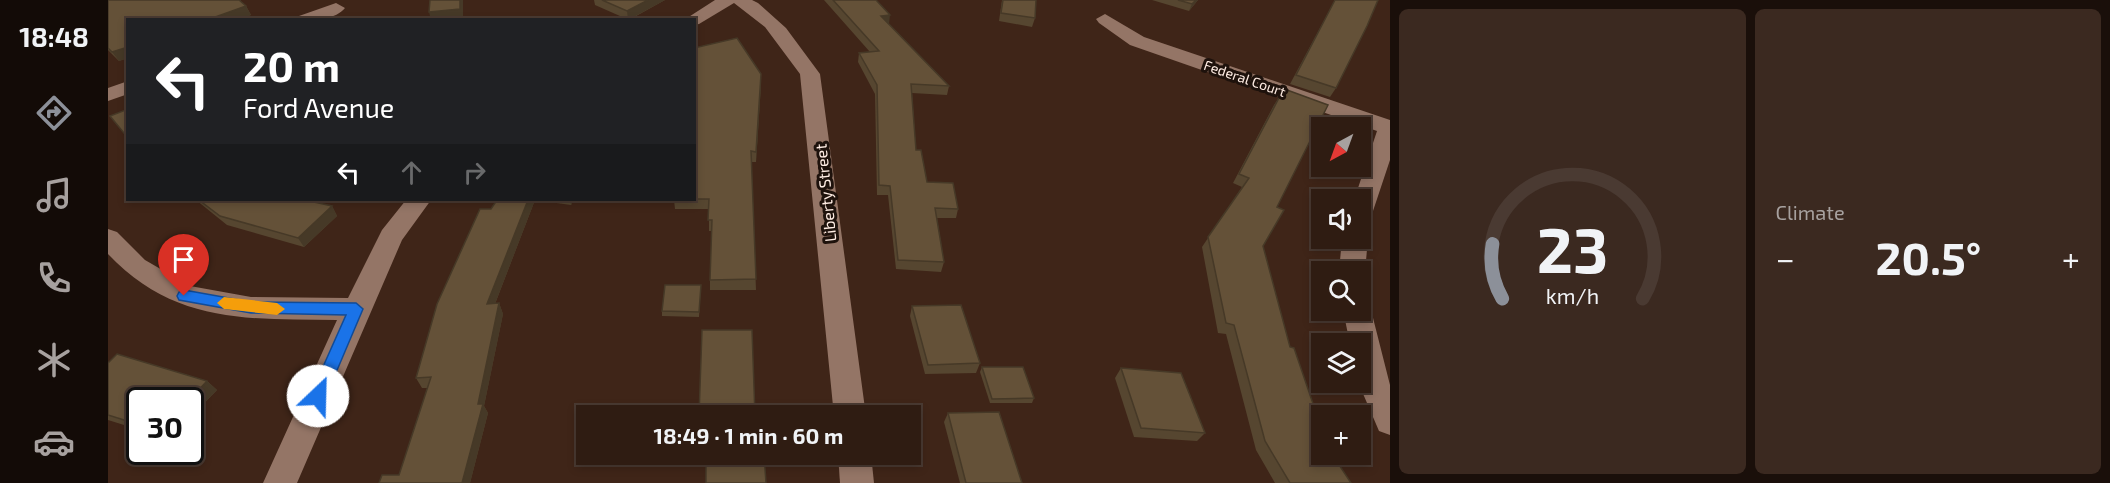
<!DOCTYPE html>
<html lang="en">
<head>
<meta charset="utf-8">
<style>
	body { margin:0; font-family:"Exo 2",sans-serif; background:#3b2920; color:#f1f3f6; height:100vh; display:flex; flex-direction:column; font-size:22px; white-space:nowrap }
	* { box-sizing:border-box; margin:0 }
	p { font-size:20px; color:#a7a19f }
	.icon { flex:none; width:33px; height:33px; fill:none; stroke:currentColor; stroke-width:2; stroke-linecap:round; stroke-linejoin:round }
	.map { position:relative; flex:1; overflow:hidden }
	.side { display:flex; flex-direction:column; gap:9px; padding:9px; background:#1a0f0a; width:720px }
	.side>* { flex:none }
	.banner { position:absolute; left:18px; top:18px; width:570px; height:183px; border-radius:0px; box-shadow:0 3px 9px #0003,0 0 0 2px #4a3a32; background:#202124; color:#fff; overflow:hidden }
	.needle { width:39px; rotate:221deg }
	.tools { position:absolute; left:1203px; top:117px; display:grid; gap:12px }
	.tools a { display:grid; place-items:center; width:60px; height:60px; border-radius:0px; background:#2f1c12; box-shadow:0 3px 9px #0003,0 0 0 2px #4a3a32; font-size:30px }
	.speed { position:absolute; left:18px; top:387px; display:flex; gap:12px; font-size:30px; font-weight:700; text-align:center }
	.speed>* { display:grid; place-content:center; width:78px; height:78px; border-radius:50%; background:#2f1c12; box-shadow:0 3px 9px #0003,0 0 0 2px #4a3a32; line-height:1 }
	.speed .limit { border:3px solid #111; border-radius:9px; background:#fff; color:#111 }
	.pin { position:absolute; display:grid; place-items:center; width:51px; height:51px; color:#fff; margin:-62px -26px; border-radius:50% 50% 50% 0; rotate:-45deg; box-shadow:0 0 6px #0007 }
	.pin .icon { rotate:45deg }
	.me { position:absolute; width:66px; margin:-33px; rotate:24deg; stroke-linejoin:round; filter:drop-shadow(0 0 4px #0008) }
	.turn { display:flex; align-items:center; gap:21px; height:126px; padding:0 18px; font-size:27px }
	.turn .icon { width:78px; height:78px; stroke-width:2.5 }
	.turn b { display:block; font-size:42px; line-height:51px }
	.lanes { display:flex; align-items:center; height:57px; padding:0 18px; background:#0003; justify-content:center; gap:30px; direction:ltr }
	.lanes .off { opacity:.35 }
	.big { font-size:45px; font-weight:700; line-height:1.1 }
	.side .tile { flex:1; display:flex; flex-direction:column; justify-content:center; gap:9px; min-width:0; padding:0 21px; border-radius:9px; background:#3b2920 }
	.side .dial { align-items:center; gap:0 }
	.dial svg { height:156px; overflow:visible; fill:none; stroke:#4a3a32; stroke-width:7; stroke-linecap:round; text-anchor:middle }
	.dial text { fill:#f1f3f6; stroke:none }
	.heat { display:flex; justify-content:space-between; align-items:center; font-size:33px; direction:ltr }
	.side .tiles { flex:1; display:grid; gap:9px; grid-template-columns:repeat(2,1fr) }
	.trip { position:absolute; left:468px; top:405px; width:345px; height:60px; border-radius:0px; background:#2f1c12; box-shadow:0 3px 9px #0003,0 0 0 2px #4a3a32; font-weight:700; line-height:60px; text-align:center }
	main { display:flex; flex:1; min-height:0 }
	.tab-bar { display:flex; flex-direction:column; width:108px; justify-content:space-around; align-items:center; background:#130b07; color:#a7a19f }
	.tab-bar .icon { width:42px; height:42px }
	.tab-bar .current { color:#8c9099 }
	.tab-bar b { font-size:27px; color:#f1f3f6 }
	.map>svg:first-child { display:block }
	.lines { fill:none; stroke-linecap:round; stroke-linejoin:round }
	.street { fill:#947566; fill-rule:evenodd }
	.wall { fill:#564630 }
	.shaded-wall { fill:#463927 }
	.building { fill:#645138; stroke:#463927; stroke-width:1.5 }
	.route { fill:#1a73e8; stroke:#114b97; stroke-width:1.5 }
	.slow { fill:#f59e0b }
	.labels { text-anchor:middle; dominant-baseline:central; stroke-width:6; stroke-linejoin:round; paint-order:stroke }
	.far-street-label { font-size:14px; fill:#ffede4; stroke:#1e120c }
	.street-label { font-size:16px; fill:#ffede4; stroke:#1e120c }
</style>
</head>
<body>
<main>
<nav class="tab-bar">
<b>18:48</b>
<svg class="icon current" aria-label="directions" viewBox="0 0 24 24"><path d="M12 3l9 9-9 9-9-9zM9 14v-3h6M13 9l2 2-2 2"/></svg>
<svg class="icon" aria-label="music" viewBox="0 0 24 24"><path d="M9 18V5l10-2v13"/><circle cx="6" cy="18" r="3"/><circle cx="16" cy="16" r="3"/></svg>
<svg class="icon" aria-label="phone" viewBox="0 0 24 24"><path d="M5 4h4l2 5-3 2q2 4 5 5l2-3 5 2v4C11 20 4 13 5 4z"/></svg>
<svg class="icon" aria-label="climate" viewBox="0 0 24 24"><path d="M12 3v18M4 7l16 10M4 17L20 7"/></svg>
<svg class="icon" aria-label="car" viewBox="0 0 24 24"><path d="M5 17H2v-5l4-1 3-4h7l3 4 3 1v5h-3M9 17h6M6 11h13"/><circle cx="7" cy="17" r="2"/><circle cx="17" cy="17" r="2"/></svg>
</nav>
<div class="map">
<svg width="1282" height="483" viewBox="0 0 1282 483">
	<rect width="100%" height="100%" fill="#3f2518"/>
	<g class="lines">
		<g class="street">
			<path d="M607,0H644L650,3L678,28L712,74L758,416H726L692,74L657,27L626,3L591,24L586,25V20H576Z"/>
			<path d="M228,3L237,8C226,21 204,20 188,20L191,16Z"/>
			<path d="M997,14L1036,37L1282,120V160L1261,223L1252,225V200H1246L1269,131L1022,45L991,23L988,19Z"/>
			<path d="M20,81V94L0,101V88Z"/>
			<path d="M298,200H323L294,240L189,483H155L229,320C140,319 66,324 0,254V229L9,232L37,260L82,286L143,297L240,298L274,230Z"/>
			<path d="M1252,231L1260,238L1257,272L1252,279V272H1231L1234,238H1252Z"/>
			<path d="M1252,300L1259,302L1263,310L1282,385V435L1271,431L1250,382H1252V344H1242L1235,310H1252Z"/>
			<path d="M730,454H763L766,483H732Z"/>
		</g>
	</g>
	<g class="wall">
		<path d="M0,0H133L132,1L138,6L143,15L129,20H20V58L11,61L0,50Z"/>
		<path d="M486,0H557L521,20L487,5Z"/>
		<path d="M716,0H768L781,24L841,86L839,95L804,93L808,150L819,182L850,209L848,218H829L836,262L833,272L788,269L780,195H769L767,94L750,62L751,53L762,52Z"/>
		<path d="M894,0H928L927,18L924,27L891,21Z"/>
		<path d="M1044,0H1090L1081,11Z"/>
		<path d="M1227,0H1270L1228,88L1222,97L1182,84Z"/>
		<path d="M586,48L653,84L648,162H643L648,290H602V280L604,231H601V209H567L566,200H586Z"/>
		<path d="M1172,96L1169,207L1155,246L1182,347L1214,454L1243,483H1167L1148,450L1118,334L1110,333L1094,247L1134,187L1125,183L1166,105Z"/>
		<path d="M88,200H197L224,206L229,216L196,247L119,225Z"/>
		<path d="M389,200H466L463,205L427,200L387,304L391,303L395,314L376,406L380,413L362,483H271L291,475L320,388H314L308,378L383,209Z"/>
		<path d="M593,285L591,317L554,316V311Z"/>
		<path d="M804,306L872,363L868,373L817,374L802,316Z"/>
		<path d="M0,363L99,381L109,390L82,418V400H32V430L0,420Z"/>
		<path d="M874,367L926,398L924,403H882L872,372Z"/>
		<path d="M1013,368L1097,433L1089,441L1026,437L1007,378Z"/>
		<path d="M840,413L914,483H852L836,422Z"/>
	</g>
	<g class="shaded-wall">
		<path d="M352,0H355V17L337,20H323L321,12Z"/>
		<path d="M540,0H557L520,20L519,11Z"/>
		<path d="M1088,0H1090L1081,11L1084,4Z"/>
		<path d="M138,6L143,15L129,20H99Z"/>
		<path d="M782,15L781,24L773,16Z"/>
		<path d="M20,47V58L11,61L4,52Z"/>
		<path d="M653,74V84L648,162V152Z"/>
		<path d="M420,200H427L383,314L379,304Z"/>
		<path d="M462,200H466L463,205Z"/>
		<path d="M224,206L229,216L196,247L190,238Z"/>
		<path d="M391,303L395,314L376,406L380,413L362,483H354Z"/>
		<path d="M99,381L109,390L82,418V400H81Z"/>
	</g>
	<g class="building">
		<path d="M0,0H131L138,6L99,20H20V47L4,52L0,48Z"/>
		<path d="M322,0H352V9L321,12Z"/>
		<path d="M494,0H540L519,11Z"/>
		<path d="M725,0H768L782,15L773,16L841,86L803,84L808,150H813L819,182L845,183L850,209L827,208L836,262L790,260L782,186L771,185L769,85L751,53L771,51Z"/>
		<path d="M895,0H928L927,18L893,13Z"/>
		<path d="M1070,0H1088L1084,4Z"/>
		<path d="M1227,0H1270L1259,26L1228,88L1188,75Z"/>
		<path d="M629,38L653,74L648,152L643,151L648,279L602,280L604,220H600L601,199H586V90L588,85H586V48Z"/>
		<path d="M1179,90L1220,105L1169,207L1176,210L1155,246L1182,347L1186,348L1214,430V454H1224L1243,483H1182L1157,441L1126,325L1118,323L1100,237L1141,178L1131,174L1172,96L1175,97Z"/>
		<path d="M20,109V138L2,116Z"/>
		<path d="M91,200H197L224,206L190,238L112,216Z"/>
		<path d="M389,200H420L379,304L391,303L370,404H375L354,483H271L274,475H291L323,377L308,378L329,304L372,209H383Z"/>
		<path d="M557,285H593L591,312L554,311Z"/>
		<path d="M853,305L872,363L820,365L804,306Z"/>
		<path d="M594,330H644L647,416H591Z"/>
		<path d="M9,354L99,381L81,400H32V425L0,415V363Z"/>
		<path d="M874,367H915L926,398L884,399Z"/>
		<path d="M1013,368L1073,373L1097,433L1033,428Z"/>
		<path d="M891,412L914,483H858L840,413Z"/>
		<path d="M598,454H656L658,483H598Z"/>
	</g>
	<path class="route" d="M76,290L143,302L248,303L255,309L216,401L210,403L204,401L202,396L238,315L143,313L71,300L69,296L71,292Z"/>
	<path class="slow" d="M116,297L169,303L177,309L169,315L116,309L109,303Z"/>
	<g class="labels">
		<g class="far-street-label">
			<text transform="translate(1137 78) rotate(19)">Federal Court</text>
		</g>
		<g class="street-label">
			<text transform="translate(717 193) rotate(-96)">Liberty Street</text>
		</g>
	</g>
</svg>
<div class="tools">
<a><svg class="needle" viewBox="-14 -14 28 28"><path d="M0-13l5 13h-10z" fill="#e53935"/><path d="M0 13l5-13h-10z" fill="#a7a19f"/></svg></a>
<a><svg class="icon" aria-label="sound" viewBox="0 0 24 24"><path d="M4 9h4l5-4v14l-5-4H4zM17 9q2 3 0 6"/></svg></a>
<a><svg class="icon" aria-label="search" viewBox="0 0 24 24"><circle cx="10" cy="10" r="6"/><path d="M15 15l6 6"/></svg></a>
<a><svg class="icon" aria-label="layers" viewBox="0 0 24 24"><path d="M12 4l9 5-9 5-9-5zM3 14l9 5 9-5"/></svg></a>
<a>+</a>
</div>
<div class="speed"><div class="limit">30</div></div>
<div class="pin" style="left:76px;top:296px;background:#d93025"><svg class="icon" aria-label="arrive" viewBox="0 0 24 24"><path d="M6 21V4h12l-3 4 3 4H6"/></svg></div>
<svg class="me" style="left:210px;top:396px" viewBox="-20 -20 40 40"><circle r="19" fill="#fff"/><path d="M0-13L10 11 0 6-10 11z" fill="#1a73e8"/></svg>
<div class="trip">18:49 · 1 min · 60 m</div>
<div class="banner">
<div class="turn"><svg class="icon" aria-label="left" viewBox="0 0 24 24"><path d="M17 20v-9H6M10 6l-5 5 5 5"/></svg><div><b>20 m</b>Ford Avenue</div></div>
<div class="lanes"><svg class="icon" aria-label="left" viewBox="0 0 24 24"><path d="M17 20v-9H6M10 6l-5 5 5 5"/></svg><svg class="icon off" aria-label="ahead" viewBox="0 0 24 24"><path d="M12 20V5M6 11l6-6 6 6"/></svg><svg class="icon off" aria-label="right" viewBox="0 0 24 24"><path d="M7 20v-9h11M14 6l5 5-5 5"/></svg></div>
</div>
</div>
<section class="side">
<div class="tiles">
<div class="tile dial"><svg viewBox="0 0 100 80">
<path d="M14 69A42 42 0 1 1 86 69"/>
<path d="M14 69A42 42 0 0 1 9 41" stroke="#8c9099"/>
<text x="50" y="56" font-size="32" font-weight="700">23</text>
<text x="50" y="72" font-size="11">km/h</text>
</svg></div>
<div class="tile"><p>Climate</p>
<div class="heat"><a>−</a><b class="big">20.5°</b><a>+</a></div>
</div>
</div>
</section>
</main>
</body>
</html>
